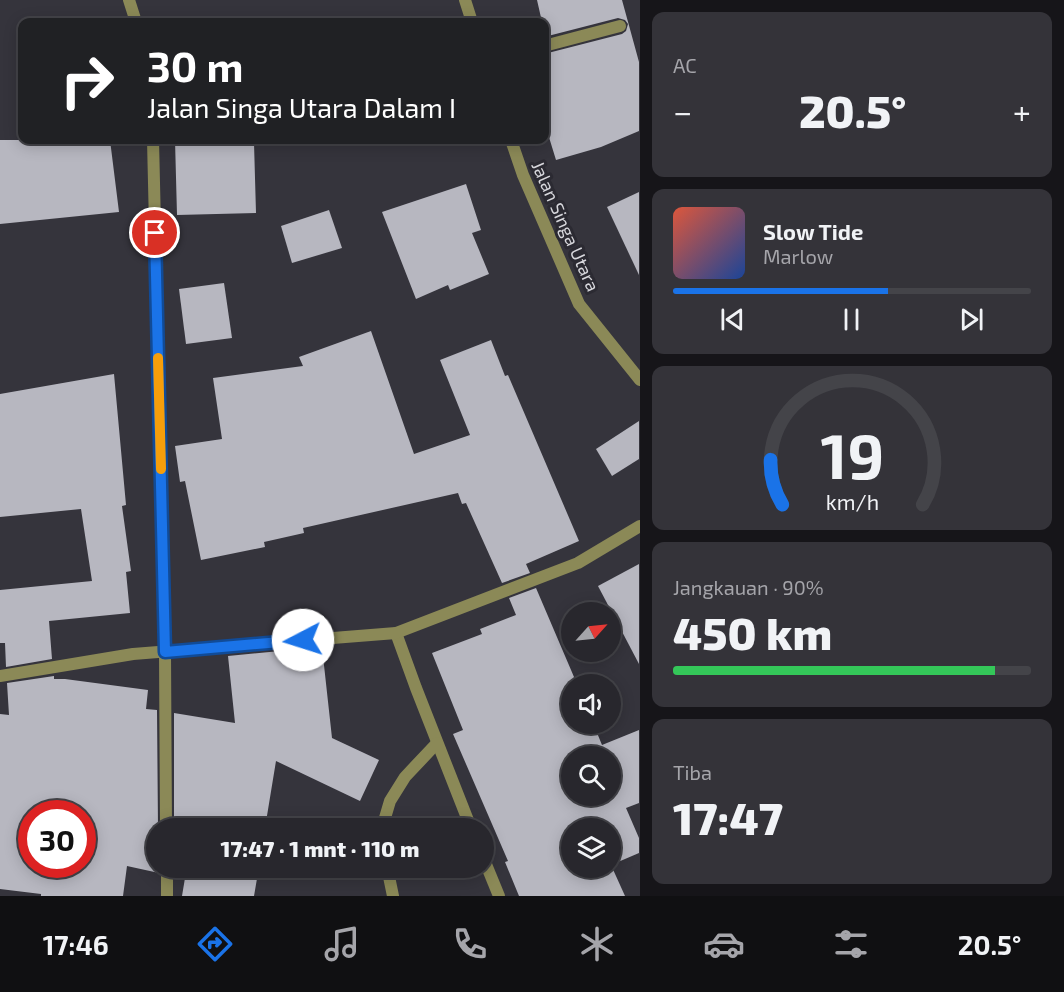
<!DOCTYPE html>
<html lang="id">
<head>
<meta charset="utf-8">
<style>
	body { margin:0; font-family:"Exo 2",sans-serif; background:#343339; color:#f1f3f6; height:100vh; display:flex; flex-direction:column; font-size:22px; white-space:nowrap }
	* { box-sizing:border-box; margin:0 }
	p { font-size:20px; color:#a5a5aa }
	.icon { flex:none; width:33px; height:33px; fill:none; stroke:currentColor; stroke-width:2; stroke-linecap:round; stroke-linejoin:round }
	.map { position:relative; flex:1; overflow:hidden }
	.sheet { display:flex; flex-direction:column; gap:12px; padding:12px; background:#161519; width:424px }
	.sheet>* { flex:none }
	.banner { position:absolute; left:18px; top:18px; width:531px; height:126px; border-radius:12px; box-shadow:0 3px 15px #0003,0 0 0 2px #444449; background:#202124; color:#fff; overflow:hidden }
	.needle { width:39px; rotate:63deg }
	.tools { position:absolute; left:561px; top:602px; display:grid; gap:12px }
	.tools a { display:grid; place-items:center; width:60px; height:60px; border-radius:50%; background:#28272d; box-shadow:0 3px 15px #0003,0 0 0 2px #444449; font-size:30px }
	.speed { position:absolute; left:18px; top:800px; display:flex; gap:12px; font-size:30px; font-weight:700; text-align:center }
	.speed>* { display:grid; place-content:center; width:78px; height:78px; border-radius:50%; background:#28272d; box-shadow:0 3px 15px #0003,0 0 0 2px #444449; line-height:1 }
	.speed .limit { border:9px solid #d22; background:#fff; color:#111 }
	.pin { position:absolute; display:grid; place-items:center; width:51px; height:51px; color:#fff; margin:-26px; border:3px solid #fff; border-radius:50%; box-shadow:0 2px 6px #0007 }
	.me { position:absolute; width:66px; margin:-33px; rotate:265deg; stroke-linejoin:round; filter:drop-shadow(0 0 4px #0008) }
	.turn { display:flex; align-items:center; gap:21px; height:126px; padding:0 30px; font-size:27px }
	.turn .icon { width:78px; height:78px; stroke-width:2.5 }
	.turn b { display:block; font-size:42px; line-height:51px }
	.big { font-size:45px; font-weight:800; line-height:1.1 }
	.sheet .card { flex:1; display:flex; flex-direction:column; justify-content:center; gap:9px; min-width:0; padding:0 21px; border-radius:12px; background:#343339 }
	.sheet .dial { align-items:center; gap:0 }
	.dial svg { height:156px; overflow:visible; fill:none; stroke:#444449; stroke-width:7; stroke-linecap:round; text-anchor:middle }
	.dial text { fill:#f1f3f6; stroke:none }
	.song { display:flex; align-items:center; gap:18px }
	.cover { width:72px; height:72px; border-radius:9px; background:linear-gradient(135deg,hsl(10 70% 55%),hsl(220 70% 35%)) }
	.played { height:6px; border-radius:3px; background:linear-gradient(90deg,#1a73e8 60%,#444449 60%) }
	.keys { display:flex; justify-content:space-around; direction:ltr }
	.heat { display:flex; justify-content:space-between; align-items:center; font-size:33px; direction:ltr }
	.charge { height:9px; border-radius:4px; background:linear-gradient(90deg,#34c759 90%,#444449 0) }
	.trip { position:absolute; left:146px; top:818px; width:348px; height:60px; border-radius:30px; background:#28272d; box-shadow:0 3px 15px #0003,0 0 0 2px #444449; font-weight:800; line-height:60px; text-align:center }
	.tab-bar { display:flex; height:96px; justify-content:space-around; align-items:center; background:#101012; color:#a5a5aa }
	.tab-bar .icon { width:42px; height:42px }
	.tab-bar .on { color:#1a73e8 }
	.tab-bar b { font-size:27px; color:#f1f3f6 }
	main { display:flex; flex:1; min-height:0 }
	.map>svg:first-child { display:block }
	.building { fill:#b7b7c0; fill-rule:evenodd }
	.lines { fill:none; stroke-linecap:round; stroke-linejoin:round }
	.service { stroke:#8b8957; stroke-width:12 }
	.minor { stroke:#8b8957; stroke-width:12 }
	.route-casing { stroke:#114b97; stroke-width:15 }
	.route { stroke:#1a73e8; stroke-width:10 }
	.slow { stroke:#f59e0b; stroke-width:10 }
	.labels { text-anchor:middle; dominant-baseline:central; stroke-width:6; stroke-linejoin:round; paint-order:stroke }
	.street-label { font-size:18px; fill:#d7d7dc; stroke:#2b2a32 }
</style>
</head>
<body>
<main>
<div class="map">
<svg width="640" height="896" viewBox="0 0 640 896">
	<rect width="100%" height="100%" fill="#35343c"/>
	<g class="building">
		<path d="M537,0H622L639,62V131L601,147L556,160L544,121V54L622,34L626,31L628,24L625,20L618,18L544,37V22H542Z"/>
		<path d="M0,140H110L119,212L0,224Z"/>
		<path d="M175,140H212V144L254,143L256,213L177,215Z"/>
		<path d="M466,184L481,230L472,233L489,274L450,290L448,285L416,299L382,212Z"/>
		<path d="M639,192V275L607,207Z"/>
		<path d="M329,210L342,248L292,263L281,226Z"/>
		<path d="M224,283L232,338L186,344L179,289Z"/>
		<path d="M371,331L414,454L470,435L440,360L491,340L505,376L508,375L579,541L526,564L530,573L502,583L466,503L462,504L458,493L303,528L304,533L264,542L265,547L201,560L185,481L180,482L175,446L222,439L213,378L303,366L299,357Z"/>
		<path d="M114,374L126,505L122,506L131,571L126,572L130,613L49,621L52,659L6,667L5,643H0V590L92,581L81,509L0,517V394Z"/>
		<path d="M639,421V459L612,476L596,449Z"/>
		<path d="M639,564V664L598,586Z"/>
		<path d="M536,588L577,684H572V723H593L602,745L639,730V803L626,808L639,838V853L611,865L625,896H519L505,862L508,861L453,734L463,730L432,653L482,634L480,629L516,615L509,598ZM572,756H610V795H572ZM572,828H610V867H572Z"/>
		<path d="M322,647L332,738L379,760L360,801L276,761L265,828H174V713L235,723L228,656Z"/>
		<path d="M54,676V679H65L148,690L146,709L157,710L158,828H156V867H159V873L127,866L123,896H41V894L0,889V714L9,715L7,683ZM32,813H82V864H32Z"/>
		<path d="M175,867H259L254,896H182L185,878L175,876Z"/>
	</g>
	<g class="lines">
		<path class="service" d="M544,46L620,26"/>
		<g class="minor">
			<path d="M129,0L136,22"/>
			<path d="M465,0L472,22"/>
			<path d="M153,140L165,652L166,828"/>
			<path d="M511,140L523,175L579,304L640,380"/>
			<path d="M396,633L416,688L471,828"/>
			<path d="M0,676L133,654L396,633L578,563L640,526"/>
			<path d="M382,828L390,801L405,777L437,743"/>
			<path d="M483,857L499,896"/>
			<path d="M167,867V896"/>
			<path d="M387,867L393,896"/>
		</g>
	</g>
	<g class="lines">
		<g class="route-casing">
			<path id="route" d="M155,233L165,652L303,640"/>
		</g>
		<use href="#route" class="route"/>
		<path class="slow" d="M158,358L161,469"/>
	</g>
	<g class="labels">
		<g class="street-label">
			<text transform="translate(566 226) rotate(66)">Jalan Singa Utara</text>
		</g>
	</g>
</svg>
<div class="tools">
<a><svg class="needle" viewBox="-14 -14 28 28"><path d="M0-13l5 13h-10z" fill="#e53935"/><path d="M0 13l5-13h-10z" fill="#a5a5aa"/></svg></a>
<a><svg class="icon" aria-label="sound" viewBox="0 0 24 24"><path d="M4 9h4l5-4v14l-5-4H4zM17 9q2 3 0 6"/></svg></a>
<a><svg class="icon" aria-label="search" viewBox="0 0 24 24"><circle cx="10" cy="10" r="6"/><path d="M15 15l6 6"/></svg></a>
<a><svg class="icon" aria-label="layers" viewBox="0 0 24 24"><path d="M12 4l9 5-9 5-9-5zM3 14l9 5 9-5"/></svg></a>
</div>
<div class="speed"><div class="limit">30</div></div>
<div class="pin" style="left:155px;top:233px;background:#d93025"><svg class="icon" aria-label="arrive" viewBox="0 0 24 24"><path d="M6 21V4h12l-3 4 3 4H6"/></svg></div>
<svg class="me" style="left:303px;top:640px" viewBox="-20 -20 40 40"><circle r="19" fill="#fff"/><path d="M0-13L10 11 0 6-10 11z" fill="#1a73e8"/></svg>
<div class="trip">17:47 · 1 mnt · 110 m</div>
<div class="banner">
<div class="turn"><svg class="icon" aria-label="right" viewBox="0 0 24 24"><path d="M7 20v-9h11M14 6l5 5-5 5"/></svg><div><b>30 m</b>Jalan Singa Utara Dalam I</div></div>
</div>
</div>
<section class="sheet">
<div class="card"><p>AC</p>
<div class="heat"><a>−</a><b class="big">20.5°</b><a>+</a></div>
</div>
<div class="card">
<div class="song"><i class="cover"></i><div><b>Slow Tide</b><p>Marlow</p></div></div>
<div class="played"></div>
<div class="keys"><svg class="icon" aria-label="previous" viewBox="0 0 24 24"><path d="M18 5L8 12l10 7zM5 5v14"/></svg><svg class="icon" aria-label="pause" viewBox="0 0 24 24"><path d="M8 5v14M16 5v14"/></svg><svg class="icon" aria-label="next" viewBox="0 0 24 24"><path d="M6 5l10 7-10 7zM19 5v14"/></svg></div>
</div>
<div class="card dial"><svg viewBox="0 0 100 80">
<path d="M14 69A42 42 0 1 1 86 69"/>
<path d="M14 69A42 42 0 0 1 8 46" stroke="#1a73e8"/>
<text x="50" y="56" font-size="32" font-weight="700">19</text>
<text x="50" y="72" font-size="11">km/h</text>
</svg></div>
<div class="card"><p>Jangkauan · 90%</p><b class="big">450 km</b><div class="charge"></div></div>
<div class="card"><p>Tiba</p><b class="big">17:47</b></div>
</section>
</main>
<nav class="tab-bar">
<b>17:46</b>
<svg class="icon on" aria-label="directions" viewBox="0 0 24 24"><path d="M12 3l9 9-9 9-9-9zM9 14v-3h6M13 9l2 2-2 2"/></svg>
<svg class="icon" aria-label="music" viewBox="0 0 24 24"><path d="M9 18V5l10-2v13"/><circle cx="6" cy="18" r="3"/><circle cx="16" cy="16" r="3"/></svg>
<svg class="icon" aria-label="phone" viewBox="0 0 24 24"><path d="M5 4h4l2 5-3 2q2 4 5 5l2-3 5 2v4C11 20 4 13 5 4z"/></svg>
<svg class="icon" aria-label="climate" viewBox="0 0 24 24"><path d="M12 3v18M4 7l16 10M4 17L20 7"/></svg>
<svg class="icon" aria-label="car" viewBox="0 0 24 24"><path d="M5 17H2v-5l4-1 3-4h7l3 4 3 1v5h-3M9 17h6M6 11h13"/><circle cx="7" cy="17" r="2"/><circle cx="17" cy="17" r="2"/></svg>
<svg class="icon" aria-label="filters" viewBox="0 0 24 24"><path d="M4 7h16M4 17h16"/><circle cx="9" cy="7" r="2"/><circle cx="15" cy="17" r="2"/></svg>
<b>20.5°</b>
</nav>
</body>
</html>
